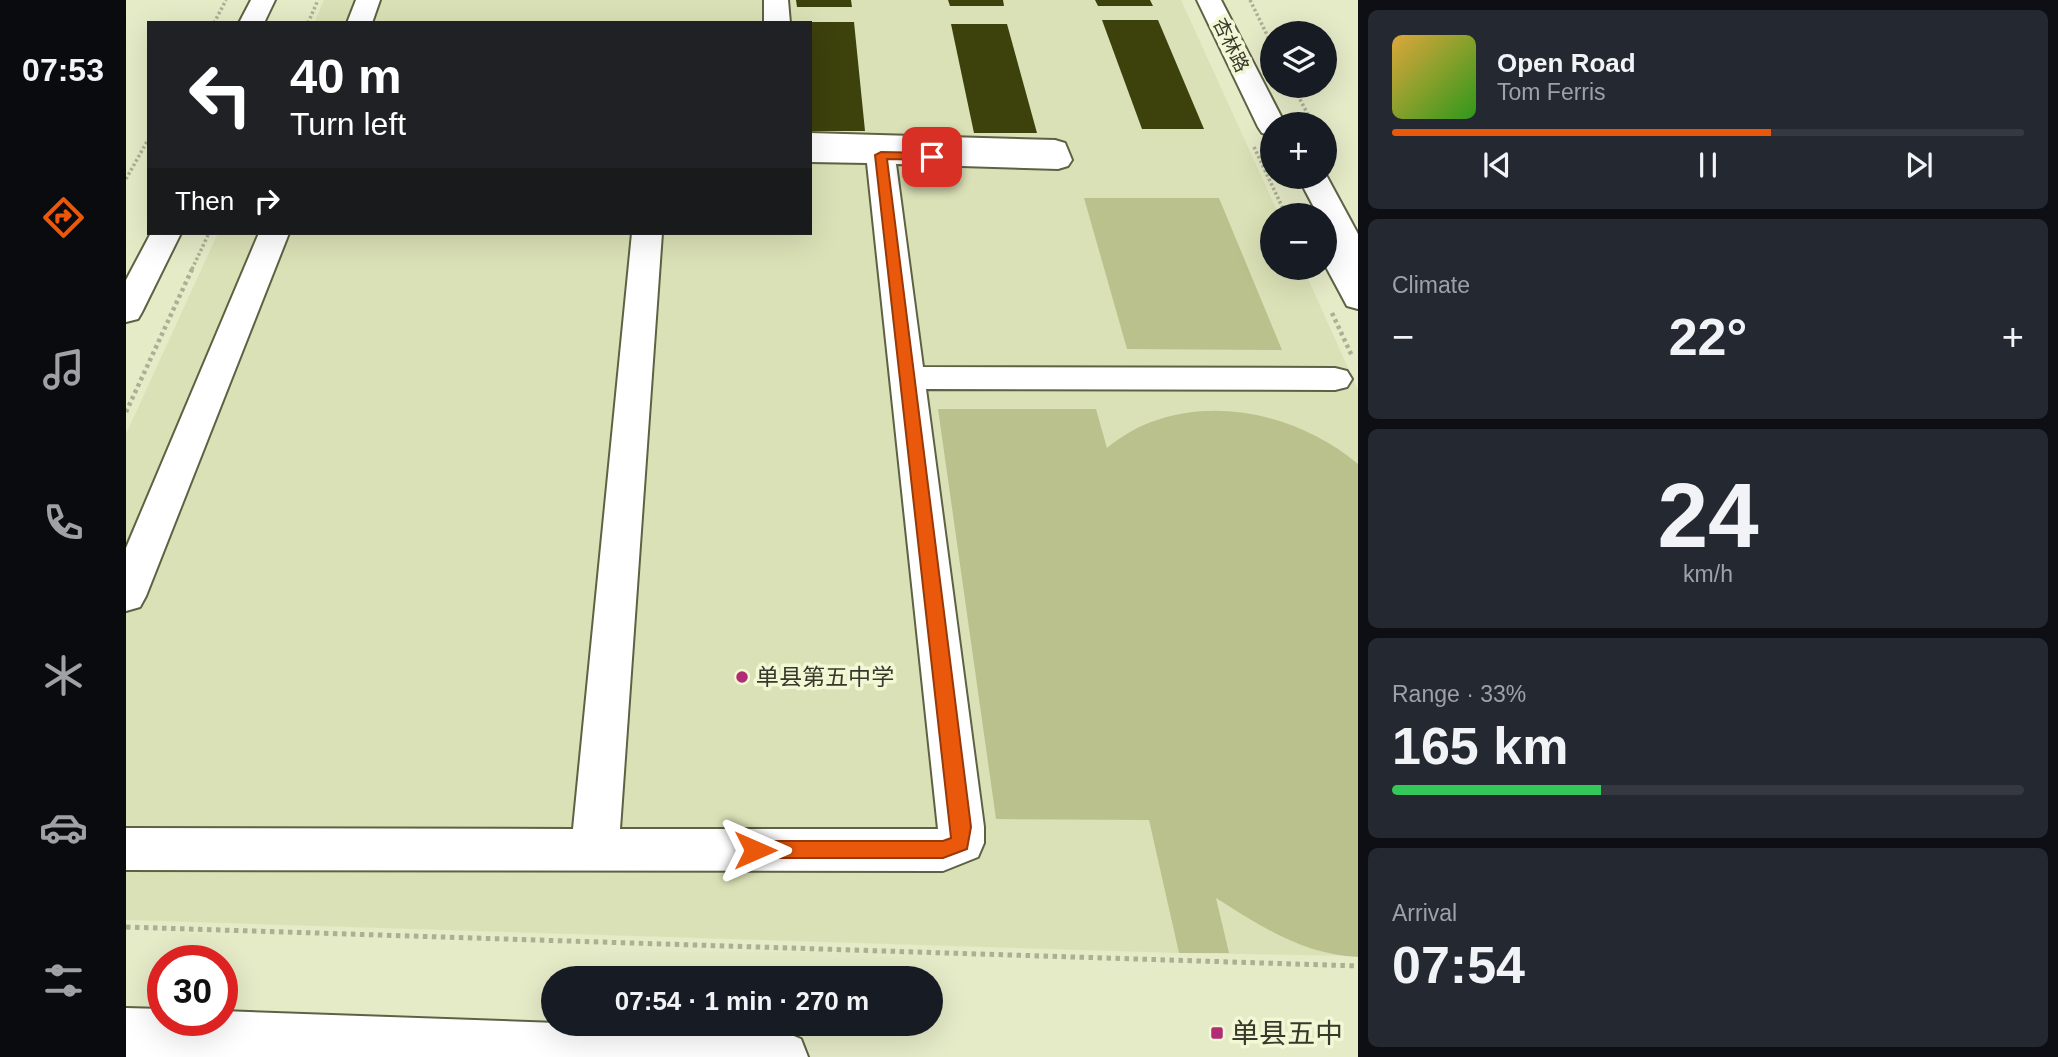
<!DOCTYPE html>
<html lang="en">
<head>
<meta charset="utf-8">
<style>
	body { margin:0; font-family:Arial,"Noto Sans SC",sans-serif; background:#242831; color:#f1f3f6; height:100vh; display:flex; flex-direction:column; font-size:26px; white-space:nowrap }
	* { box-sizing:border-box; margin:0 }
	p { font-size:23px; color:#9ea1a6 }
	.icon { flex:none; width:38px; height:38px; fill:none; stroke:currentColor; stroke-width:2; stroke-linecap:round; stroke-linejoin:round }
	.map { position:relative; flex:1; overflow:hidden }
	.details { display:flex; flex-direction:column; gap:10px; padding:10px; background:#0d0f14; width:700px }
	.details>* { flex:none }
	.guide { position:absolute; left:21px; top:21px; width:665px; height:214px; border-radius:0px; box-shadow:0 7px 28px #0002; background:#202124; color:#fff; overflow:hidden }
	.fabs { position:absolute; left:1134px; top:21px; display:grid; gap:14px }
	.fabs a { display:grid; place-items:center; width:77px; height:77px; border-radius:50%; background:#171b24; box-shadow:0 7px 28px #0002; font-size:35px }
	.speed { position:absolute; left:21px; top:945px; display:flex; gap:14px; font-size:35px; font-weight:700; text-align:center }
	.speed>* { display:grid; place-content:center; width:91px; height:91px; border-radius:50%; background:#171b24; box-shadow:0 7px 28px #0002; line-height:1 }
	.speed .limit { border:10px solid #d22; background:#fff; color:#111 }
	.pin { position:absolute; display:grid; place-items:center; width:60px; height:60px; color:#fff; margin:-30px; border-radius:14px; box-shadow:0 4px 10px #0006 }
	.me { position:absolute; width:77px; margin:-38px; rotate:90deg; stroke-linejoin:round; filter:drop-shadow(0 0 5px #0008) }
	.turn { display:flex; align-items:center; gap:24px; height:147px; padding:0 28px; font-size:32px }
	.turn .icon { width:91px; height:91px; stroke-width:2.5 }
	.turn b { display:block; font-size:49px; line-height:60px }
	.then { display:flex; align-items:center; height:66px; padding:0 28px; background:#0003; gap:14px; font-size:26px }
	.big { font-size:52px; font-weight:700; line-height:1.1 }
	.details .tile { flex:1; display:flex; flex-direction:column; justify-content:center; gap:10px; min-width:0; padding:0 24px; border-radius:10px; background:#242831 }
	.details .dial { align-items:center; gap:0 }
	.dial b { font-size:91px; line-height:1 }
	.song { display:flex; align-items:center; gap:21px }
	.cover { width:84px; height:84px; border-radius:10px; background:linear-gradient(135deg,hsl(40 70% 55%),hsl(110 70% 35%)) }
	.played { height:7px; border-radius:4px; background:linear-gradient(90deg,#ea580c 60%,#363941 60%) }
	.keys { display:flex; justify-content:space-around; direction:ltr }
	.heat { display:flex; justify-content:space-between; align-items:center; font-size:38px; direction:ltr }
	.charge { height:10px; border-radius:5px; background:linear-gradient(90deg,#34c759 33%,#363941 0) }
	.trip { position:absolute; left:415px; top:966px; width:402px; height:70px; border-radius:35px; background:#171b24; box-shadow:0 7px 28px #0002; font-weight:700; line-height:70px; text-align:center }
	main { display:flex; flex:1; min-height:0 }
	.dock { display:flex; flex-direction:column; width:126px; justify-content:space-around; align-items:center; background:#090b0e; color:#9ea1a6 }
	.dock .icon { width:49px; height:49px }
	.dock .selected { color:#ea580c }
	.dock b { font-size:32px; color:#f1f3f6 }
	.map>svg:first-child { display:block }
	.built { fill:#dbe1b6 }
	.green { fill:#bbc18d }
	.building { fill:#3d410c }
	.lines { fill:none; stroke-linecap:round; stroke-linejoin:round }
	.minor-casing { stroke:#5e6143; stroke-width:4 }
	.major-casing { stroke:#5e6143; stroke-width:4 }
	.path-far2 { stroke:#acaf94; stroke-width:3.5; stroke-dasharray:2.5 2.5; stroke-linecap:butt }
	.path-far1 { stroke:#acaf94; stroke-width:4.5; stroke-dasharray:3.5 3.5; stroke-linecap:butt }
	.path { stroke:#acaf94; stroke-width:5; stroke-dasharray:4.5 4.5; stroke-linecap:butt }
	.minor { fill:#fff; fill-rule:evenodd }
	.major { fill:#fff; fill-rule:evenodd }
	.route { fill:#ea580c; stroke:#983908; stroke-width:2 }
	.poi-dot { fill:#b12c74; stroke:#f2f7d4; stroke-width:2.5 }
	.labels { text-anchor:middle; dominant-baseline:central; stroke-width:7; stroke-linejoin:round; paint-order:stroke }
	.far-street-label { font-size:19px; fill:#38392c; stroke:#f2f7d4 }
	.poi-label { font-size:23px; fill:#38392c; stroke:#f2f7d4; text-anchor:start }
	.near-poi-label { font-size:28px; fill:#38392c; stroke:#f2f7d4; text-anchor:start }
</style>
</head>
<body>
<main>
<nav class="dock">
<b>07:53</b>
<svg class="icon selected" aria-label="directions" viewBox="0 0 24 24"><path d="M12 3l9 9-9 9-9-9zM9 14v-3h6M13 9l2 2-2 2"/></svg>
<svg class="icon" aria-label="music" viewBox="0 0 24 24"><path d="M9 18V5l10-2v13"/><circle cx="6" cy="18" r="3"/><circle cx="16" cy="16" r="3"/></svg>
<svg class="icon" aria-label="phone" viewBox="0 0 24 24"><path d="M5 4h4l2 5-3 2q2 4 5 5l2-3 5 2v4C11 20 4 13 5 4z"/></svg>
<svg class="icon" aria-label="climate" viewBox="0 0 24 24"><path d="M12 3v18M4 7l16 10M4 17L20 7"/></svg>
<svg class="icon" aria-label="car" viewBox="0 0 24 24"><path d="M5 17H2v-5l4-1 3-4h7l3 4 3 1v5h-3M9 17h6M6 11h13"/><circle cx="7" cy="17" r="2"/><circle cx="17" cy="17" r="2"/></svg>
<svg class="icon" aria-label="filters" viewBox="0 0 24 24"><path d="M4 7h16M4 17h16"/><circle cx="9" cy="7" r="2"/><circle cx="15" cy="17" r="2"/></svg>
</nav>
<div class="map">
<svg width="1232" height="1057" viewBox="0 0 1232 1057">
	<rect width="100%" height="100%" fill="#e5eac7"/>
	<path class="built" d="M198,0H1055L1153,215H1146V268H1177L1232,390V956L1053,953L0,920V434L92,233H684V23H188Z"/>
	<g class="green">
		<path d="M958,198H1093L1156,350L1001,349Z"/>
		<path d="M812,409H970L981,448C1053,388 1163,406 1232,464V957C1178,955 1134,926 1090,898L1103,953H1053L1023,820L870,819Z"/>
	</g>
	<g class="building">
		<path d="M670,0H725L726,7H671Z"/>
		<path d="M822,0H877L878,6H824Z"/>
		<path d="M969,0H1024L1027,6H972Z"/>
		<path d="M976,20H1032L1078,129H1016Z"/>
		<path d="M684,22H728L739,131H684Z"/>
		<path d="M825,24H881L911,133H848Z"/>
	</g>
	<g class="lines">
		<g class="minor-casing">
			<g id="minor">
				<path d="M125,0H149L138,23H113Z"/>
				<path d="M230,0H254L246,23H221Z"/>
				<path d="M638,0H662L664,23H638Z"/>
				<path d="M1071,0H1095L1159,124H1146V135L1136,133L1132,127Z"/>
				<path d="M684,133L929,140L939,143L946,160L942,166L932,169L770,164L797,367L1209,368L1221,371L1226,379L1221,387L1209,390L800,389L858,827V843L852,857L817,871L0,870V828L447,829L506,233H536L494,829H812L741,163L684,162Z"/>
				<path d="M1199,173L1232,234V309L1221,306L1199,265V236L1202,235L1199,229V215H1192L1172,177H1199Z"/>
				<path d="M25,233H55L16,312L12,319L0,322V280Z"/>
				<path d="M133,233H163L20,596L14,607L0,611V548Z"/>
			</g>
		</g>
		<g class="major-casing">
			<path id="major" d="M0,1008L37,1009V1020H96V1011L656,1031L675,1039L682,1057H0Z"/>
		</g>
		<g class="path-far2">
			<path d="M1124,0L1146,45"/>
			<path d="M88,23L100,0"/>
			<path d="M182,23L192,0"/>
			<path d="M1167,86L1187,124"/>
			<path d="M1128,147L1160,215"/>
			<path d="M1199,147L1205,159"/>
			<path d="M0,179L23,138"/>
			<path d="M66,269L83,233"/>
		</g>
		<g class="path-far1">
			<path d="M1206,313L1226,356"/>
			<path d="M0,412L67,267"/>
		</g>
		<path class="path" d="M0,927L1232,966"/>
		<use href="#minor" class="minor"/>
		<use href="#major" class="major"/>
	</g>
	<path class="route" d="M755,152L806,153L811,157L806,160L761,159L845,827L841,849L817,858H629L622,856L620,850L622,844L629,841H817L825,838L749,155Z"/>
	<g class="poi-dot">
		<circle cx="616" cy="677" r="7"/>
		<rect x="1084" y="1026" width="14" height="14" rx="3.5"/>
	</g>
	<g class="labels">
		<g class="far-street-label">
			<text transform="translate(1105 45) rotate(64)">杏林路</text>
		</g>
		<g class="poi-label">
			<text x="630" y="677">单县第五中学</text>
		</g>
		<g class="near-poi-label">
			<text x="1105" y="1033">单县五中</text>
		</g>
	</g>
</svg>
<div class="fabs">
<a><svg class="icon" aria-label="layers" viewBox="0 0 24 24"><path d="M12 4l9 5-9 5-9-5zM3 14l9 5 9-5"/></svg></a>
<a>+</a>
<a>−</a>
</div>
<div class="speed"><div class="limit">30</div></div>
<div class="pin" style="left:806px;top:157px;background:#d93025"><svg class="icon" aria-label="arrive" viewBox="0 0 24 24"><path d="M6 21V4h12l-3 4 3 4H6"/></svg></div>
<svg class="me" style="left:629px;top:850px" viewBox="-20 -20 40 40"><path d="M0-17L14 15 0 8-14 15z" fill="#ea580c" stroke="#fff" stroke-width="4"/></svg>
<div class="trip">07:54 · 1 min · 270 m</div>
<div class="guide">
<div class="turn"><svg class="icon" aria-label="left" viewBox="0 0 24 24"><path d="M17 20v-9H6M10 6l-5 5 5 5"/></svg><div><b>40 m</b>Turn left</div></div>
<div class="then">Then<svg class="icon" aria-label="right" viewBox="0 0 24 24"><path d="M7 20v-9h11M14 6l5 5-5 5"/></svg></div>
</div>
</div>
<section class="details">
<div class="tile">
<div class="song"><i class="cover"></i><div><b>Open Road</b><p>Tom Ferris</p></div></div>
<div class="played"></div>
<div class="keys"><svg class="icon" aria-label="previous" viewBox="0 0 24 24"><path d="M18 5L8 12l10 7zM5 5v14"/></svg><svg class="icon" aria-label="pause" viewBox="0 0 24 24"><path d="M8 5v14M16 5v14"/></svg><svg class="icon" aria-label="next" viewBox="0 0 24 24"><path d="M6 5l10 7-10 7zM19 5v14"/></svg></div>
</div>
<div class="tile"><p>Climate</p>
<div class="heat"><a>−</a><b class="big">22°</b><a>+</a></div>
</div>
<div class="tile dial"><b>24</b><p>km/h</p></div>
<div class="tile"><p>Range · 33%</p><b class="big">165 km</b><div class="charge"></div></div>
<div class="tile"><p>Arrival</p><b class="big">07:54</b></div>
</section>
</main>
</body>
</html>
